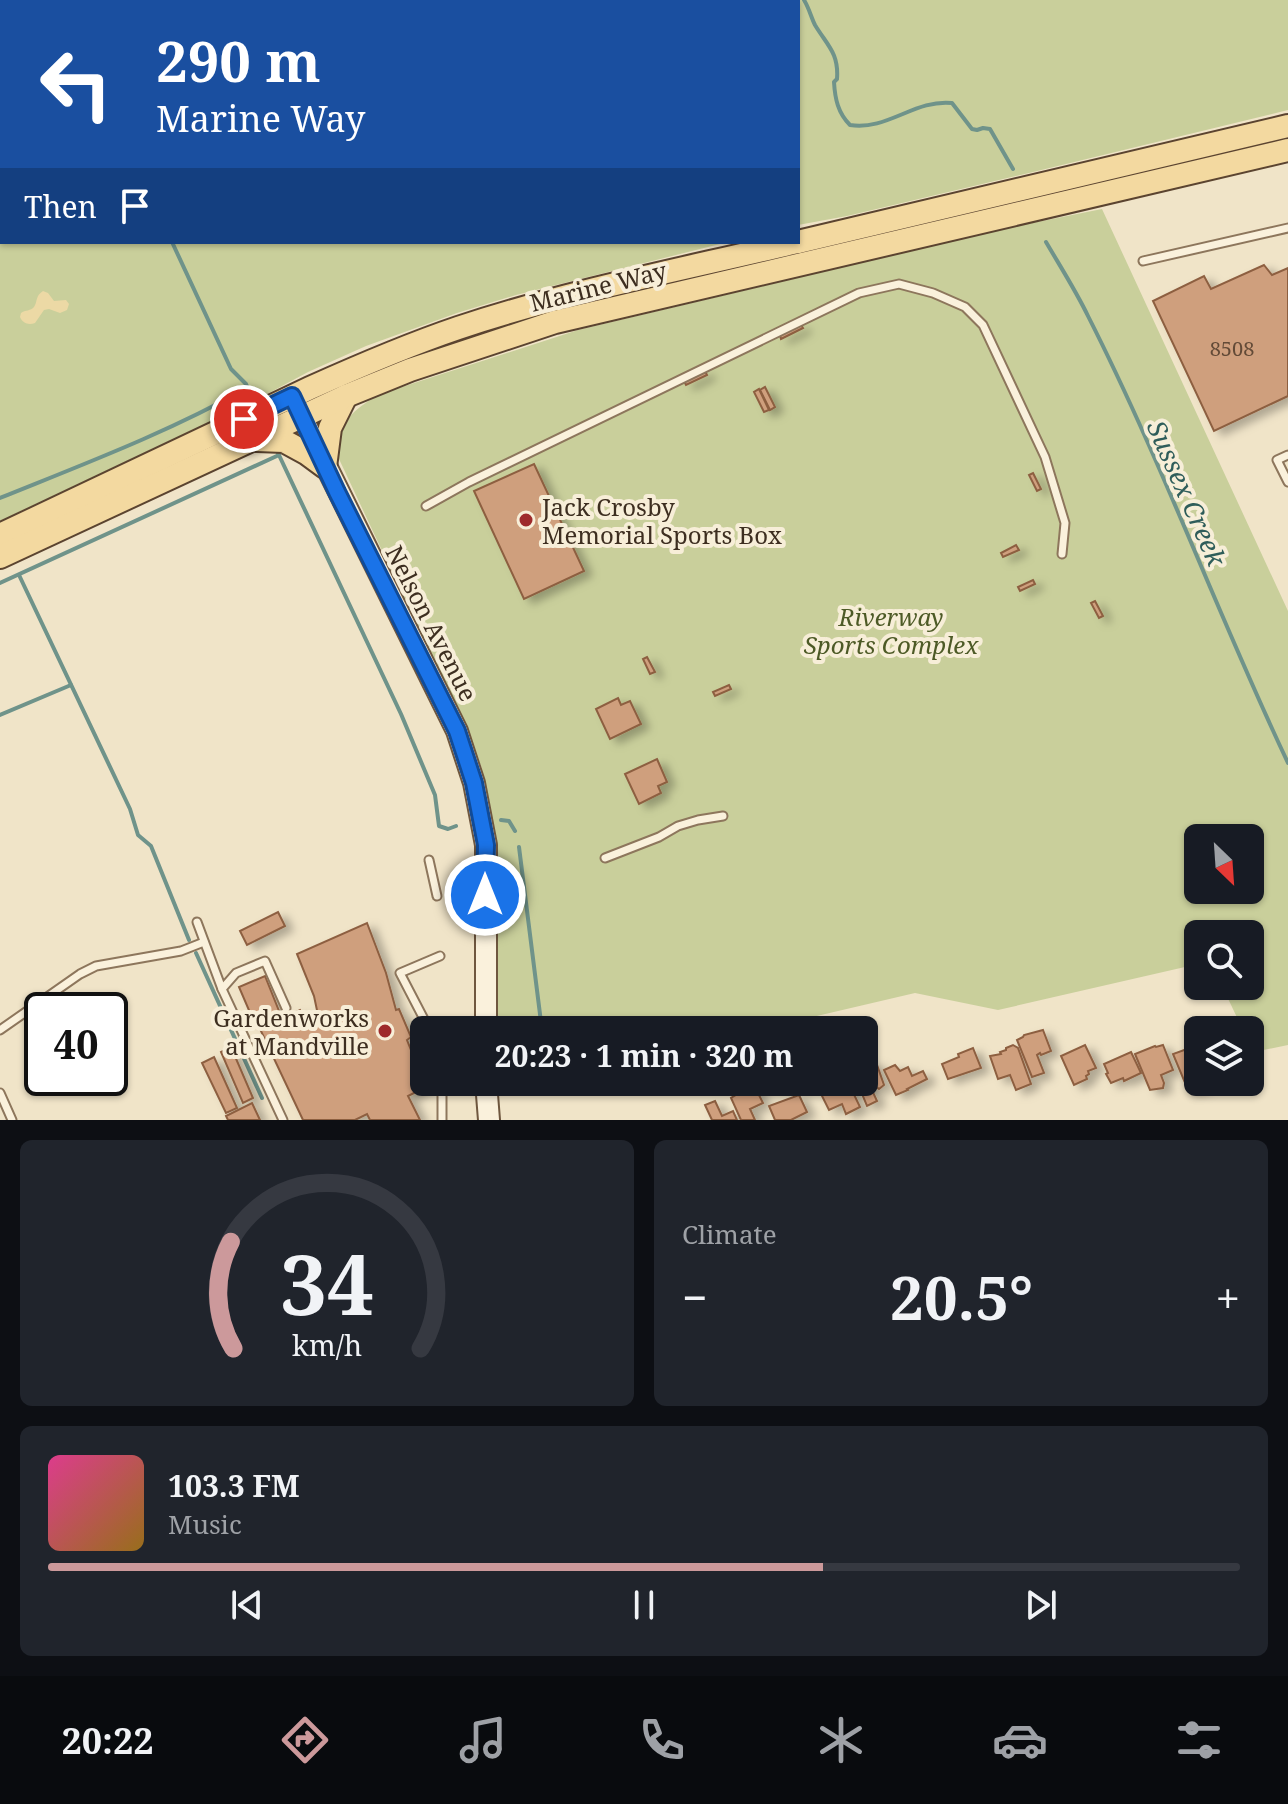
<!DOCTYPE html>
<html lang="en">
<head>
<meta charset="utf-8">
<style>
	body { margin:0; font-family:"Noto Serif",serif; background:#20242c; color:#f1f3f6; height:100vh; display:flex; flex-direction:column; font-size:30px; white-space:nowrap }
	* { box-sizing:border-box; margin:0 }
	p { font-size:26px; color:#9ea1a6 }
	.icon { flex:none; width:44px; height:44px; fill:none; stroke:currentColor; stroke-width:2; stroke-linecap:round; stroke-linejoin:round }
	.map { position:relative; height:1120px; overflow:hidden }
	.sheet { display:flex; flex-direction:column; gap:20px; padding:20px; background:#0d0f14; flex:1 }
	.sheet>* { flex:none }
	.top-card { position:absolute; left:0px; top:0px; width:800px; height:244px; box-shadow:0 2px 6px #0004; background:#1a4fa0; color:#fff; overflow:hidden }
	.needle { width:52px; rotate:155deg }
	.controls { position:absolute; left:1184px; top:824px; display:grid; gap:16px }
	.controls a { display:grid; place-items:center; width:80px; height:80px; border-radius:12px; background:#171b24; box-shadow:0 2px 6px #0004; font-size:40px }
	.speed { position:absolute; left:24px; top:992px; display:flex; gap:16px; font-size:40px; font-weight:700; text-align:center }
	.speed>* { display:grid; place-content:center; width:104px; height:104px; border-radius:50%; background:#171b24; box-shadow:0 2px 6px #0004; line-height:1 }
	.speed .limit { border:4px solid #111; border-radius:12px; background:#fff; color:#111 }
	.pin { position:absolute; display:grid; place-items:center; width:68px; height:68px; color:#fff; margin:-34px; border:4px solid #fff; border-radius:50%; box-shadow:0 2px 8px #0007 }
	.me { position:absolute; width:88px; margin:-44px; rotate:0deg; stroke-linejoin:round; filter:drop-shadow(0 0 6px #0008) }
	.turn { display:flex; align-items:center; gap:28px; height:168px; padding:0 24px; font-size:36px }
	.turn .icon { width:104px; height:104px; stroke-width:2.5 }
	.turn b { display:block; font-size:56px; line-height:68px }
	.then { display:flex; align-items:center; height:76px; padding:0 24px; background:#0003; gap:16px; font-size:30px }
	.big { font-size:60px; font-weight:700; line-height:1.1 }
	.sheet .card { flex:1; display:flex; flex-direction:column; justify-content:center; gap:12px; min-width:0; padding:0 28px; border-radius:12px; background:#20242c }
	.sheet .dial { align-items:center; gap:0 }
	.dial svg { height:208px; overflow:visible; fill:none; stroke:#363941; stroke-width:7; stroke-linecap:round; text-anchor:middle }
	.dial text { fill:#f1f3f6; stroke:none }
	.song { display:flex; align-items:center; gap:24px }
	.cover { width:96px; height:96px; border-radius:12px; background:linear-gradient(135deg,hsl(330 70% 55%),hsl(40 70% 35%)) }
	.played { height:8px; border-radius:4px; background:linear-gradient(90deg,#cc999b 65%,#363941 65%) }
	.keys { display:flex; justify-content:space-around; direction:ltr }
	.heat { display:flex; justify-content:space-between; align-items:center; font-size:44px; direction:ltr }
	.sheet .tiles { flex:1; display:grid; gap:20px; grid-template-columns:1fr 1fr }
	.card:last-child { grid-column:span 2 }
	.trip { position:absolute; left:410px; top:1016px; width:468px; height:80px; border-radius:12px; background:#171b24; box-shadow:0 2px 6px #0004; font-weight:700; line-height:80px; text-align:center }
	.dock { display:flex; height:128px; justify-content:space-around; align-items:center; background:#090b0e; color:#9ea1a6 }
	.dock .icon { width:56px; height:56px }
	.dock .active { color:#cc999b }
	.dock b { font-size:36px; color:#f1f3f6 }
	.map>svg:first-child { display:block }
	.green { fill:#c9cf9b; fill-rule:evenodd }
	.sand { fill:#ecd9a5 }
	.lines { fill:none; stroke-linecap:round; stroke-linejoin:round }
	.stream { stroke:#6f938a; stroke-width:4 }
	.building { fill:#cf9f7d; stroke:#8d5f41; stroke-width:2; filter:url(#shadow) }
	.lane-casing { stroke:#8d765c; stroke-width:11 }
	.secondary-casing { stroke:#6f573f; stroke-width:24 }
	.primary-casing { stroke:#5b4430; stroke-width:26 }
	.lane { stroke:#faf1dc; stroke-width:7 }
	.secondary { stroke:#faf1dc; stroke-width:20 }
	.primary { stroke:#f3d9a0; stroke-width:22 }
	.route-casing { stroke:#114b97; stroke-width:20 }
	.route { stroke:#1a73e8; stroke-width:14 }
	.poi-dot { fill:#9e2a2b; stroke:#f7eed8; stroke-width:3 }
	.labels { text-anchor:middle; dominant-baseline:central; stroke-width:8; stroke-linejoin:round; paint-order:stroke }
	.number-label { font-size:20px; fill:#624a37 }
	.street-label { font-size:24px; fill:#3d2e20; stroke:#f7eed8 }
	.poi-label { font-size:24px; fill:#3d2e20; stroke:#f7eed8; text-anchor:start }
	.park-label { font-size:24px; font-style:italic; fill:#4d5a26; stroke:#f7eed8 }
	.water-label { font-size:26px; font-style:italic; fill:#2f5d5a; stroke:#f7eed8 }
</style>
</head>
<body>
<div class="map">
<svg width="1288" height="1120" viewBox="0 0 1288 1120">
	<defs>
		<filter id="shadow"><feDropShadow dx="8" dy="4.5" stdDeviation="4" flood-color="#0004"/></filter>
	</defs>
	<rect width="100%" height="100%" fill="#f0e4c8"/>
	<g class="green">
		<path d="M0,0H1288V110L1029,173L847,216L798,225V2H2V242H728L516,295L457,313L366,346L308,372L256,400L0,521Z"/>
		<path d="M1102,209L1288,611V1045L1254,1052L1250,1044V1030H1243L1222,986H1250V934H1198V964L998,1010L915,993L757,1030H494L490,804L481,766L461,719L339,459C333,425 352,412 377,395L578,330L1007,228ZM1198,838H1250V890H1198Z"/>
	</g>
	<path class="sand" d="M43,291L48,293L54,301L66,300L69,304L67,310L60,313L49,309L44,310L35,323C29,325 23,324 20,317L21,313C25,310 31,311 34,307C38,301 35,296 43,291Z"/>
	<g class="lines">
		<g class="stream">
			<path d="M804,0C809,8 811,17 815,25C827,45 839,53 837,79L834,82C835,99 838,113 850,125C887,131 915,99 952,103L972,129L977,130L983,128L990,129L1013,169"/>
			<path d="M0,106L2,107"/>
			<path d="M172,242L231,369L246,384L250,393"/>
			<path d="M1046,242C1060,266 1076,291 1088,316C1162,462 1218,615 1288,763"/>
			<path d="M278,453L401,714L435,795L439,826L448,829L456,826"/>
			<path d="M0,498C84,464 169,432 247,388"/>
			<path d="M19,575L130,809L138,835L151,846L189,940"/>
			<path d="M0,583L279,455"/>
			<path d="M0,715L71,685"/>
			<path d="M501,820L509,821L515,831"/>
			<path d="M519,847L542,1030"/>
			<path d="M196,953L262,1098"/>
		</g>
	</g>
	<g class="building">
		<path d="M1264,265L1272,275L1288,268V396L1214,431L1153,301L1204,276L1211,289Z"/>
		<path d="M801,325L803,328L781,339L780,335Z"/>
		<path d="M705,371L707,375L686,385L684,381Z"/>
		<path d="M765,387L775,407L770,410L760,390Z"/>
		<path d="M759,389L769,410L764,412L754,392Z"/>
		<path d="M534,464L584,571L524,599L474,491Z"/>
		<path d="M1033,473L1041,489L1037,491L1029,475Z"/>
		<path d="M1016,545L1019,550L1003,557L1001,553Z"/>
		<path d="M1033,580L1035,584L1020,591L1018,587Z"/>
		<path d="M1095,601L1103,616L1099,618L1091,603Z"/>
		<path d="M647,657L655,672L650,674L643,659Z"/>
		<path d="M729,685L731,689L715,696L713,692Z"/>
		<path d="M618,698L621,705L630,701L641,724L610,739L596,709Z"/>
		<path d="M657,759L667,782L658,786L661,793L639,804L625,774Z"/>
		<path d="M278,912L285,926L247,945L240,931Z"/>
		<path d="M367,923L386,973L396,1010L399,1009L411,1037L407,1040L426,1087L408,1096L420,1120H370L367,1114L355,1120H303L260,1029L300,1010L305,1021L318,1015L314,996L297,954Z"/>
		<path d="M265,976L279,1011L254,1022L239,987Z"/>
		<path d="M1043,1030L1051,1051L1041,1055L1040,1053L1037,1055L1044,1073L1032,1077L1017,1040L1023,1037L1024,1035Z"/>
		<path d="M1013,1045L1018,1048L1031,1084L1016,1090L1010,1075L998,1079L990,1056L1001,1054L1000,1052L1006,1050V1048Z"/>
		<path d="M1085,1045L1096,1068L1088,1071L1089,1074L1086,1076L1087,1079L1074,1085L1061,1056Z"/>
		<path d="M1163,1045L1173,1070L1161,1075L1164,1083L1163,1088L1150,1090L1135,1054L1155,1046L1156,1047Z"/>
		<path d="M1198,1045V1082H1202L1201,1088L1188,1090L1173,1054Z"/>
		<path d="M231,1047L253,1098L243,1103L221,1052Z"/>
		<path d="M973,1048L981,1068L948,1079L942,1064L959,1057L958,1054Z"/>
		<path d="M1131,1052L1141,1073L1124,1081L1123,1078L1111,1083L1106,1074L1108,1073L1104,1064Z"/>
		<path d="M214,1057L237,1108L226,1113L202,1063Z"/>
		<path d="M876,1062L884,1085L879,1089L875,1086L871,1088L877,1101L867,1106L857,1082H864V1065Z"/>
		<path d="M895,1065L900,1071L908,1067L912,1076L923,1071L927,1079L907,1089L908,1090L896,1095L884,1070Z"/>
		<path d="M750,1082L753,1083L763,1103L750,1109L755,1120H741L731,1098L744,1090V1085Z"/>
		<path d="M848,1082L860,1107L846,1114L842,1104L829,1110L820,1092L837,1082Z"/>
		<path d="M799,1095L807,1112L791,1120H775L769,1106Z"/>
		<path d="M715,1101L722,1116L733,1111L737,1120H712L705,1105Z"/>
		<path d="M252,1103L260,1120H228L226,1116Z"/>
	</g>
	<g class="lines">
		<g class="lane-casing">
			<g id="lane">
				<path d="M1143,261L1288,228"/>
				<path d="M1288,455L1277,460L1288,482"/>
				<path d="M426,506L469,482L859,293L899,284L933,293L965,307L983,325L1045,457L1065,523L1062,554"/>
				<path d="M605,858L659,837L678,826L698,820L723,816"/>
				<path d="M429,860L437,896"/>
				<path d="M197,922L222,989"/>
				<path d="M440,956L400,973L427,1025L442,1026V1030"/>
				<path d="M0,1030L80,974L96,966L181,951L204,942"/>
				<path d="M442,1082V1120"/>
				<path d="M0,1093L12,1120"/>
				<path d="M283,1120L222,989L236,973L265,961L286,1008"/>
			</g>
		</g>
		<g class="secondary-casing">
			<g id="secondary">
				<path d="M295,403L457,731L474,783L486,845V1030"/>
				<path d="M486,1082L489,1120"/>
			</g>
		</g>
		<g class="primary-casing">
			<g id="primary">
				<path d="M798,242L1288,126"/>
				<path d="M257,440L284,441L306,453L325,467L330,428L346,396"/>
				<path d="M0,535L310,388C359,366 408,345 458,328C569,291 684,269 797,242"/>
				<path d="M0,557L346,396L410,370L555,322L1288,150"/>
			</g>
		</g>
		<use href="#lane" class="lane"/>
		<use href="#secondary" class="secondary"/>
		<use href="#primary" class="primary"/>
	</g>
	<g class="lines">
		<g class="route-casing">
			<path id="route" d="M244,419L292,396L337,492L457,731L474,783L486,845L485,895"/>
		</g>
		<use href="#route" class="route"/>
	</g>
	<g class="poi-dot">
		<circle cx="526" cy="520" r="8"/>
		<circle cx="385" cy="1031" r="8"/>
	</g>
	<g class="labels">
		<g class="number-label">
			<text x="1232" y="348">8508</text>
		</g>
		<g class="street-label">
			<text transform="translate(598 286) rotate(-14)">Marine Way</text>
			<text transform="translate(432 623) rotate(63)">Nelson Avenue</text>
		</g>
		<g class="poi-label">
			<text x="542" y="506">Jack Crosby<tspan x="542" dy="28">Memorial Sports Box</tspan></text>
			<text x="369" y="1017" text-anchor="end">Gardenworks<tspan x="369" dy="28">at Mandville</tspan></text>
		</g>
		<g class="park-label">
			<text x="891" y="616">Riverway<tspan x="891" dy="28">Sports Complex</tspan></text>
		</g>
		<g class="water-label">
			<text transform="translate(1187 493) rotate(66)">Sussex Creek</text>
		</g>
	</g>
</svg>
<div class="controls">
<a><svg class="needle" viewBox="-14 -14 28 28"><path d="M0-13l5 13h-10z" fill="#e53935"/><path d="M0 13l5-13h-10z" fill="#9ea1a6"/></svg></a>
<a><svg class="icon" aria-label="search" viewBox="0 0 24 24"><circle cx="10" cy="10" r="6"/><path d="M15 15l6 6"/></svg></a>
<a><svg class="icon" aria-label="layers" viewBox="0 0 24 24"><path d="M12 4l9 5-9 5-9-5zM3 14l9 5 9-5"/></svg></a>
</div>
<div class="speed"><div class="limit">40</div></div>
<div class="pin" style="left:244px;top:419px;background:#d93025"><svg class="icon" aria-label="arrive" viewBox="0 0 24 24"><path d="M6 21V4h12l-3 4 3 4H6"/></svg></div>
<svg class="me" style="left:485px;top:895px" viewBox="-20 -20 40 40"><circle r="17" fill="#1a73e8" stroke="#fff" stroke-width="3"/><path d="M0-11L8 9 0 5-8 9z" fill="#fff"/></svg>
<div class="trip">20:23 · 1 min · 320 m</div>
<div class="top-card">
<div class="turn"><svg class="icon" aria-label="left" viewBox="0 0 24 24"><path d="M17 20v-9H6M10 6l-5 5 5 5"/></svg><div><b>290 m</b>Marine Way</div></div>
<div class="then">Then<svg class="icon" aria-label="arrive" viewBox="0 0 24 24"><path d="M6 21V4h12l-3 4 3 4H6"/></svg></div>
</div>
</div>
<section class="sheet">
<div class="tiles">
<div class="card dial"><svg viewBox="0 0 100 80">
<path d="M14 69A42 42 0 1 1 86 69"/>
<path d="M14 69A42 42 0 0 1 13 28" stroke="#cc999b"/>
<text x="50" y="56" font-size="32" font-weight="700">34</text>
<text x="50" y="72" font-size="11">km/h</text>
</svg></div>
<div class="card"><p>Climate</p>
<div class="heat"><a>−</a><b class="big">20.5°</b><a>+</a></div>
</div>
<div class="card">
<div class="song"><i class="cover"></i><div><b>103.3 FM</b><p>Music</p></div></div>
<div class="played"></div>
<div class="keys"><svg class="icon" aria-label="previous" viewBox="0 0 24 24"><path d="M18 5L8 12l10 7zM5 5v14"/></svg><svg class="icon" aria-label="pause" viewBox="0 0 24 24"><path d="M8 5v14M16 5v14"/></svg><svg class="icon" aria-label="next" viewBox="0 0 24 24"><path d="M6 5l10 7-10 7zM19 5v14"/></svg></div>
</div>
</div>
</section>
<nav class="dock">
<b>20:22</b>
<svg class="icon active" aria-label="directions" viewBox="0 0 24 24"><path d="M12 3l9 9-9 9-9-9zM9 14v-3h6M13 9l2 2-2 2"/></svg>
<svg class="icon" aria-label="music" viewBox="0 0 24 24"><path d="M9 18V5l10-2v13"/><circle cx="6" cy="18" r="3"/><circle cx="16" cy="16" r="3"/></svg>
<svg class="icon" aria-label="phone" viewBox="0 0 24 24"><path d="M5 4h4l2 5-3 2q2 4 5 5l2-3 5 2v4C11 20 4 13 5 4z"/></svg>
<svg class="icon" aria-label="climate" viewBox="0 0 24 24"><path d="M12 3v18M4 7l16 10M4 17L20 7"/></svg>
<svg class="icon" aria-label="car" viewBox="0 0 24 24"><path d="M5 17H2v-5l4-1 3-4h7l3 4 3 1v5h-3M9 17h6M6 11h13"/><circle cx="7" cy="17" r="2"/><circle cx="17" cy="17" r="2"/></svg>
<svg class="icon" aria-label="filters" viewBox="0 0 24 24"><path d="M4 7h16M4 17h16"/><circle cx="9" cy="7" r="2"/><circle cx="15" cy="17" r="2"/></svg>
</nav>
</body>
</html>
